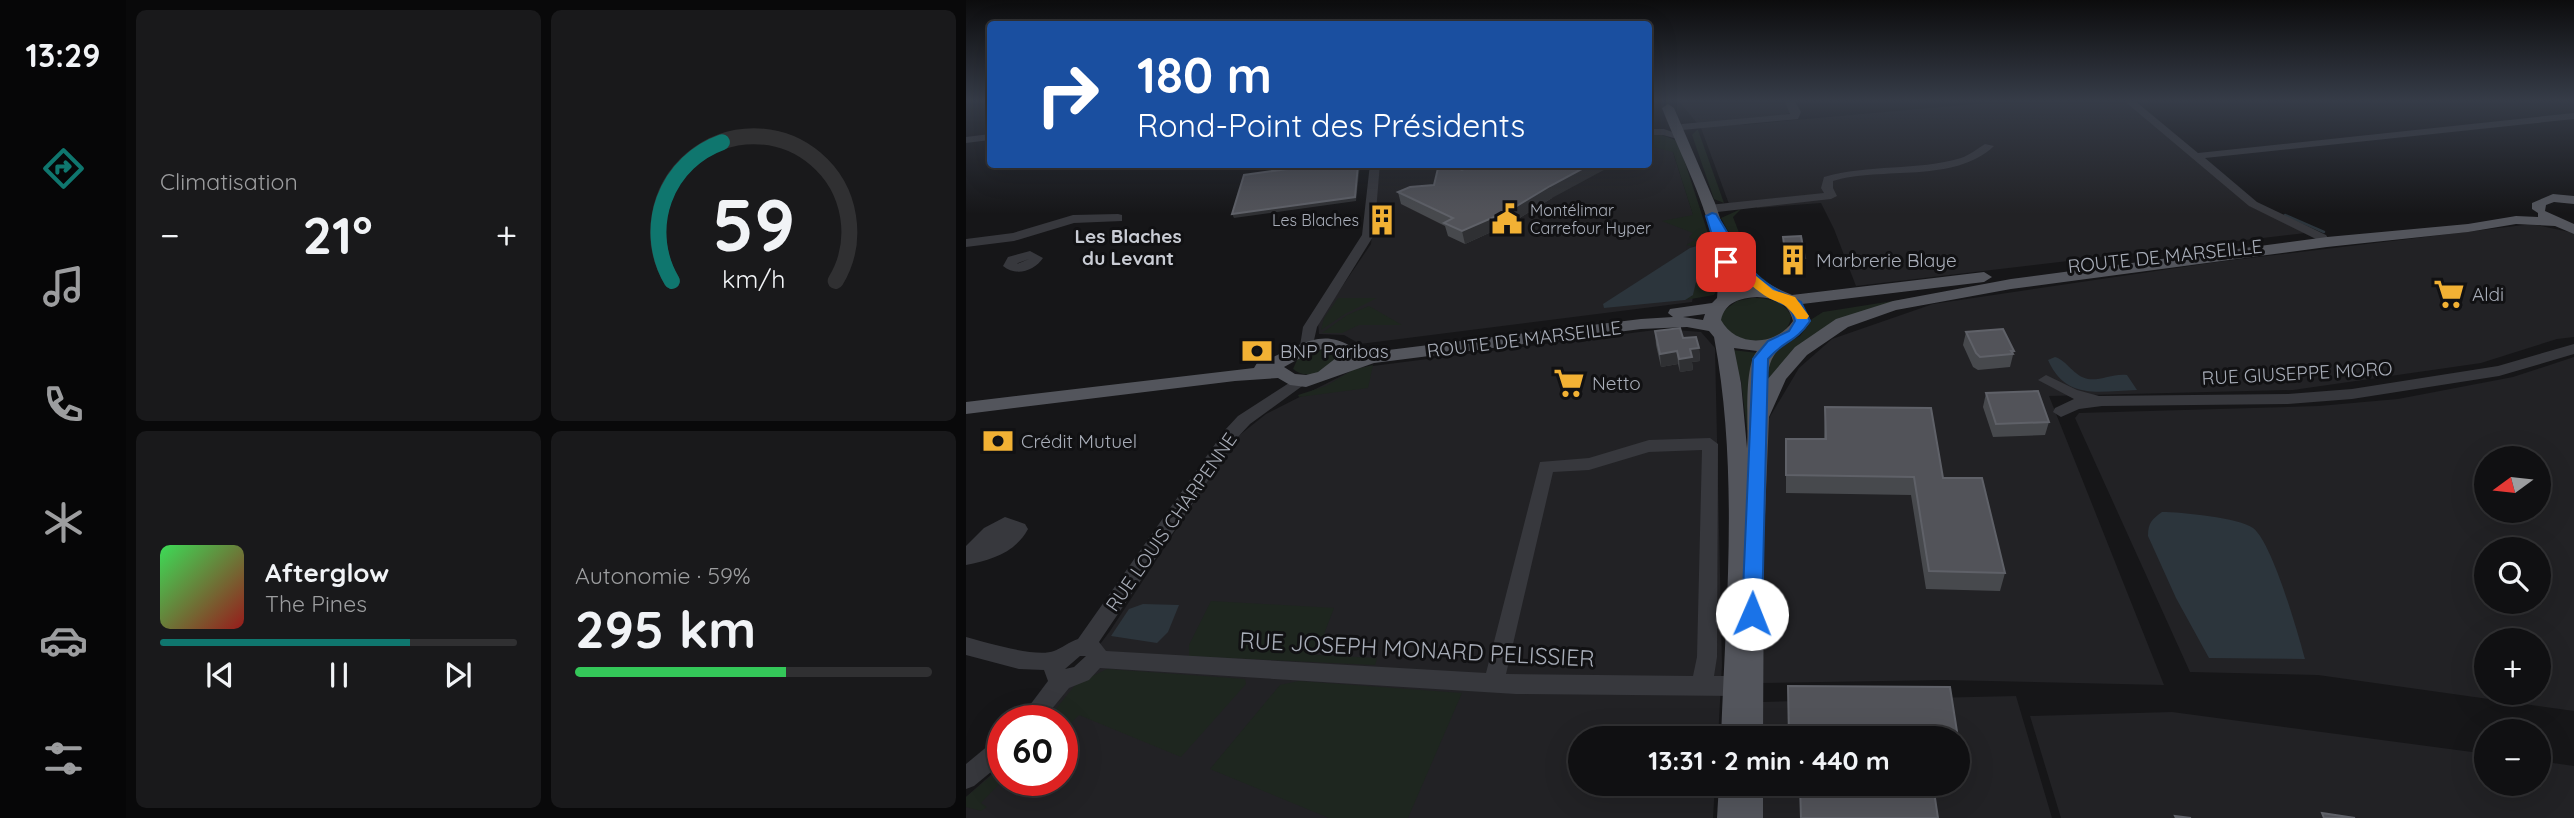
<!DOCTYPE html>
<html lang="fr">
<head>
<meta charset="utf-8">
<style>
	body { margin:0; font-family:Quicksand,sans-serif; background:#19191b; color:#f1f3f6; height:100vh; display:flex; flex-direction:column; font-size:26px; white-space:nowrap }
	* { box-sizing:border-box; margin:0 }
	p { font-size:23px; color:#9c9d9f }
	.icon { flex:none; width:38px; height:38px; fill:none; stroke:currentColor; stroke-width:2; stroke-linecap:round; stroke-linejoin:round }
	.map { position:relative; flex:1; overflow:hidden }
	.drawer { display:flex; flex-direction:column; gap:10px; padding:10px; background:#09090a; width:840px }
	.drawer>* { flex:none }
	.guide { position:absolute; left:21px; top:21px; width:665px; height:147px; border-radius:7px; box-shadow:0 7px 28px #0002,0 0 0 2px #303032; background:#1a4fa0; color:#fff; overflow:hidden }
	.needle { width:46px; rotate:255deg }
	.controls { position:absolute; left:1508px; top:446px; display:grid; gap:14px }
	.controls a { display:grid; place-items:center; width:77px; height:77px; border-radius:50%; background:#101012; box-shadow:0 7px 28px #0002,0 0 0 2px #303032; font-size:35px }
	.speed { position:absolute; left:21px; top:705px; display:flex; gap:14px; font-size:35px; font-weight:700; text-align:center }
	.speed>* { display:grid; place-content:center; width:91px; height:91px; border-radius:50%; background:#101012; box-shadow:0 7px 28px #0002,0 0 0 2px #303032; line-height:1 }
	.speed .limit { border:10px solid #d22; background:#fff; color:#111 }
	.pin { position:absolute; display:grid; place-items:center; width:60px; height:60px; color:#fff; margin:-30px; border-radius:14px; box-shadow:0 4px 10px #0006 }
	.me { position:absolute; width:77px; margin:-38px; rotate:1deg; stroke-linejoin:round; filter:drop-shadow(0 0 5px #0008) }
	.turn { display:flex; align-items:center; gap:24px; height:147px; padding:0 35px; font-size:32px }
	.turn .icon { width:91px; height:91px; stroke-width:2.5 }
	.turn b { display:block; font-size:49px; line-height:60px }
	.big { font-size:52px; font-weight:800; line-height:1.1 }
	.drawer .tile { flex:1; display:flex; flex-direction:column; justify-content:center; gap:10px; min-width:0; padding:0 24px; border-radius:10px; background:#19191b }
	.drawer .dial { align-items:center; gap:0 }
	.dial svg { height:182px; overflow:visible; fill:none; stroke:#303032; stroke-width:7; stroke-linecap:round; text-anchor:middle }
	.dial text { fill:#f1f3f6; stroke:none }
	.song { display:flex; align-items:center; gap:21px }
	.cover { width:84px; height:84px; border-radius:10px; background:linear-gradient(135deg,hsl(130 70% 55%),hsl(0 70% 35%)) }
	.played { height:7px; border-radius:4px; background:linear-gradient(90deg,#0f766e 70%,#303032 70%) }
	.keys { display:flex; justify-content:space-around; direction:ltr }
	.heat { display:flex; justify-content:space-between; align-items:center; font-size:38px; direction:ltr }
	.charge { height:10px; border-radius:5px; background:linear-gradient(90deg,#34c759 59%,#303032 0) }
	.drawer .tiles { flex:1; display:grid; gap:10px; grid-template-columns:repeat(2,1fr) }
	.trip { position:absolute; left:602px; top:726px; width:402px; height:70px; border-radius:35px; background:#101012; box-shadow:0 7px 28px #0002,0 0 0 2px #303032; font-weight:800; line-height:70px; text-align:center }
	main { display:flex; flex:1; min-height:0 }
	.tab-bar { display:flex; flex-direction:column; width:126px; justify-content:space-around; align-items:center; background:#060607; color:#9c9d9f }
	.tab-bar .icon { width:49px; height:49px }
	.tab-bar .selected { color:#0f766e }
	.tab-bar b { font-size:32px; color:#f1f3f6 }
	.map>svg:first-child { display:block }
	.built { fill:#222225; fill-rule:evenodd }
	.green { fill:#1e261f }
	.water { fill:#2c353c }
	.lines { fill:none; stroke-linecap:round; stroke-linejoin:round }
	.stream { stroke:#2c353c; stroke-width:2.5 }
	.minor { fill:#37383d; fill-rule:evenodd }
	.major { fill:#53555c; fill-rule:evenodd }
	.wall { fill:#47494d }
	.shaded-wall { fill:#2f3033 }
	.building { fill:#525359; stroke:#5f6168; stroke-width:2 }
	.route { fill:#1a73e8; stroke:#114b97; stroke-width:2 }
	.slow { fill:#f59e0b }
	.labels { text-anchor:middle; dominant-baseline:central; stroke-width:6; stroke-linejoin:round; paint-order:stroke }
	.far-poi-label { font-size:16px; fill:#a8adb8; stroke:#111113; text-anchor:start }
	.far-quarter-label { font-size:19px; font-weight:bold; fill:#c9ccd4; stroke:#111113 }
	.street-label { font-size:19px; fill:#a8adb8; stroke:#111113 }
	.poi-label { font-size:19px; fill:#a8adb8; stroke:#111113; text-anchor:start }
	.near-street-label { font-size:23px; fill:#a8adb8; stroke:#111113 }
</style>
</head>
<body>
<main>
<nav class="tab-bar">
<b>13:29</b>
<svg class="icon selected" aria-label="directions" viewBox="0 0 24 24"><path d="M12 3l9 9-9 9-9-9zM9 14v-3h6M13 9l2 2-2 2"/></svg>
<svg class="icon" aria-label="music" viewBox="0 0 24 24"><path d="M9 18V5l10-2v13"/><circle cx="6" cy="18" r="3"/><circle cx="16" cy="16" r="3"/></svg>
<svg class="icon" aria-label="phone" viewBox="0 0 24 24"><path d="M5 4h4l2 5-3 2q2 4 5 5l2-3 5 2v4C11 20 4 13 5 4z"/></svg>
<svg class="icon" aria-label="climate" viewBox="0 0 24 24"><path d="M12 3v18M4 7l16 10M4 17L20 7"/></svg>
<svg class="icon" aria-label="car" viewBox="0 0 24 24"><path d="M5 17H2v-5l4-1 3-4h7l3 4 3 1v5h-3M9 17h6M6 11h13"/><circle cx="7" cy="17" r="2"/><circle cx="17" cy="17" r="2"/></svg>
<svg class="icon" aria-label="filters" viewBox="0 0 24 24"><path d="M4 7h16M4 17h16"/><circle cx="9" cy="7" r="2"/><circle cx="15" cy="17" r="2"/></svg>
</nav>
<section class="drawer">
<div class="tiles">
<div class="tile"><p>Climatisation</p>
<div class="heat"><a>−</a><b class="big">21°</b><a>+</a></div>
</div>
<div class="tile dial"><svg viewBox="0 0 100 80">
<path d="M14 69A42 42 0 1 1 86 69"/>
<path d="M14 69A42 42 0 0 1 36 8" stroke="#0f766e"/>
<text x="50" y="56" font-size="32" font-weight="700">59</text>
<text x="50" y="72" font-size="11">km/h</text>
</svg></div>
<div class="tile">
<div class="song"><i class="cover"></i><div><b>Afterglow</b><p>The Pines</p></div></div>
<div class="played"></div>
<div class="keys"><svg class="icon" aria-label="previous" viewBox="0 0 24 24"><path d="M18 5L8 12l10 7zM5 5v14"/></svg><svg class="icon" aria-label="pause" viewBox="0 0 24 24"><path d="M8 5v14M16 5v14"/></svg><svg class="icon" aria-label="next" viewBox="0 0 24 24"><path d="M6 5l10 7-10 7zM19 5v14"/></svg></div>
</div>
<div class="tile"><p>Autonomie · 59%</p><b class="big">295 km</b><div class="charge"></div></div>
</div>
</section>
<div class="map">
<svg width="1608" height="818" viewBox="0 0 1608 818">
	<rect width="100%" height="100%" fill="#161618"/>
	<g class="built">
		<path d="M712,100H818L824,113L774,125L1020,103L1018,100H1157L1284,206L1340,233L890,286L868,229L855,203L791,208L789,201L763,204L735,128Z"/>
		<path d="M683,134L703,140L737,245L726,302L394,344L378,335L353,334L352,322L405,244L414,165L682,164Z"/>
		<path d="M1566,224L1608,233V337L1591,339L1515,363L1327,390L1083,396L1198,685L978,680L795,683L799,425L833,368L866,339L967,304L1251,262Z"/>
		<path d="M697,329L735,332L749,348L756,665L752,738H614V784H749L747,818H0V797L37,764V780H96V721H76L144,631L270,438L300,414L391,368Z"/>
		<path d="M1608,357V711L1352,675L1224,672L1109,418L1113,413L1353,406L1432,399L1547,377ZM1521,458H1573V511H1521ZM1521,550H1573V602H1521ZM1521,640H1573V693H1521Z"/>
		<path d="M1050,696L1086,818H796V784H992V738H796V702Z"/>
		<path d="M1206,712L1521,754V784H1573V761L1608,766V818H1095L1064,716Z"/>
	</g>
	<g class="green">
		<path d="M731,130H732L758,203L748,199L726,135Z"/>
		<path d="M683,135H696L712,141L750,258L753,285L748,295L719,300L727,295L731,247L720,245L729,240L723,237L727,233L696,221L727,215L707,152L683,146Z"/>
		<path d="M775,209L767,217L788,272L802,282L800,283L785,273L755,218Z"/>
		<path d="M965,295L874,321L795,394L806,350L834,336L846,319L857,312Z"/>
		<path d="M372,298H411L379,314L355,330L358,318Z"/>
		<path d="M786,298C803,298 818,301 825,316C824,341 783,347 766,334C762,331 758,326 754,322L756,312L771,301Z"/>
		<path d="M403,306L436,325H393L376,333H356L381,315Z"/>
		<path d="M353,349L366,350L371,357C361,370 343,382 327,369L332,358Z"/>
		<path d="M766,350L792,353L786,431L781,430L775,380L768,368Z"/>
		<path d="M407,365L402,388L333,397L332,395L360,386L387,370Z"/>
		<path d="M245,601L368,608L350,655L411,658L409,665L223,656V645Z"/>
		<path d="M141,669L279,679L280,684L215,757L113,715L102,726L96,724V721H80L110,684Z"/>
		<path d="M333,681L496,693L442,818H363L244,769L314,685Z"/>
		<path d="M37,766V780L15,803L21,807L15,811L0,807V797Z"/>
	</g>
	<g class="water">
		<path d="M731,246L737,252L727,295L719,300L638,308L637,304L724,248Z"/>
		<path d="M1089,357C1102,361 1107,376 1122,379C1134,381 1148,373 1161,375L1171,390C1134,391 1100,401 1082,360Z"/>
		<path d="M1196,512C1214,512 1274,518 1287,528C1306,542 1332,633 1339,659L1243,658L1210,598L1182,536C1182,523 1186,519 1196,512Z"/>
		<path d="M177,604L213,605L202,632L191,643L145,636L163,609Z"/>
	</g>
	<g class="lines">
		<path class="stream" d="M1319,215L1358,232"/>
		<g class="minor">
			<path d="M818,100H828L835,112L832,119L716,130L711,127L716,124L824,114Z"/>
			<path d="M1157,100H1168L1232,153L1608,113V119L1239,158L1291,202L1360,235L1362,238L1356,242L1283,206Z"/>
			<path d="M682,129H698L720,137L715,140L697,135H682Z"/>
			<path d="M24,134V140L0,143V137Z"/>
			<path d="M1019,144L1028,146C988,184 916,166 867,181V188L871,196L865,199L743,213L737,209L743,205L858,193L855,188L858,177C902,164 951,171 995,158C1004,155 1012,148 1019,144Z"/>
			<path d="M404,164H414L408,235L351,327L346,349H336L334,346L337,327L396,235Z"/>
			<path d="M152,214L156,215V221L108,223L48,241L0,247V239L47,233L107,215Z"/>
			<path d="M64,251L77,258C68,271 50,277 37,266L42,257ZM63,259L51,264L52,263Z"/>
			<path d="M1608,344V354L1533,376L1386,399L1322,404L1136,406L1113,409L1095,417L1087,412L1089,408L1108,399L1072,380L1080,375L1111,390L1133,396L1322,394L1386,389L1532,366Z"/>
			<path d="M334,376L342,381L339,384L284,424L271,438L133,642L140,651L520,673L574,462L623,458L683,440L744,438L752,444L751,657L748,676H770L778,679L781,686L778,693L770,696L550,694L134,668L123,680L103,688L76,721H52L82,681L78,670L53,669L0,655V637C19,642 70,658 88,651C96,648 103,642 112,639L259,430L272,416ZM736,450L731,657L727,676L540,674L587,472L623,470L683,452ZM114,656H120L108,667L99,669Z"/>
			<path d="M39,517L59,524L62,529C49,553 25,560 0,565V546L18,528Z"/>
			<path d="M37,737V762L8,786L0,789V764L29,740Z"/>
		</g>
		<g class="major">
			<path d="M702,104L708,108L749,203L762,242L768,243C790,274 790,280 826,295L1018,272L1026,277L1018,282L836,304L845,321C824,351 805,339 801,380L829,347L870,319L927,301L1045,279L1361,237L1502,224L1550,216L1572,217V213L1566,209V203L1587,194L1608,196V204L1588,202L1580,205L1579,211L1608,224V234L1589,226L1550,224L1502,232L1361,247L1045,289L930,310L882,327L841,355L820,379L803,417L799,516L796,522L785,523V545L795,547L798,553L797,738H755C760,604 773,470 748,337L743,331L721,327L675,329L408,363L340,387L324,385L312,378L269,381L0,414V402L288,368L291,363C323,354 350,325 384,346L388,358L406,352L675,319L707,317L702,313L704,309L746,303L751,298C758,232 719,168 696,108ZM767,264L786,287L768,291ZM791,297C809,298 822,302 827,321C810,346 770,348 755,320C759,302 774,298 791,297ZM739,314L737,320L717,317ZM362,348L369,352L370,358L352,372L340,375L329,374L318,367L347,351ZM768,348L791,351C777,368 783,425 781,448L775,383Z"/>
			<path d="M753,784H797V818H751Z"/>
		</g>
	</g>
	<g class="wall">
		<path d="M468,185L586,198L547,222L499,244L482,236L479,226L435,204L432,192Z"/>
		<path d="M817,237L839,258V271L820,272L817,249Z"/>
		<path d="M689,331L717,338L733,348L734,361L726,362L727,370L714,372L712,364L695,367L690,345Z"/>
		<path d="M1000,332L1048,351L1044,367L1012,370L1007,367L997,345Z"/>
		<path d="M1020,393L1083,422L1079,435L1027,437L1017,407Z"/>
		<path d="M859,407L977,478L1039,573L1034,591L960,589L945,495L820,493V439H858Z"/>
		<path d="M822,686L984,687L995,757L992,766V738H822Z"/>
	</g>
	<g class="shaded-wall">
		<path d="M392,164H394L390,201L268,218L266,214Z"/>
		<path d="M625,164H649L586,198L547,222L499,244L496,231Z"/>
		<path d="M733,348L734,361L726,362L727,370L714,372L713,359L724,349Z"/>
		<path d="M711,351L712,364L695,367L694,354Z"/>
	</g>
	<g class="building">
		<path d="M357,164H392L389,197L266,214L278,175Z"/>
		<path d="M473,164H484L496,170L508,164H625L584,186L544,210L496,231L478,223L487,218L432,192L444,187L468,185Z"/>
		<path d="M835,236L839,258L820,259L817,237Z"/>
		<path d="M714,328L717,338L730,337L733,348L724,349L726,357L713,359L711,351L694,354L689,331Z"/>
		<path d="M1037,329L1048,351H1045L1047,354L1014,357L1010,353L1000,332Z"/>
		<path d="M1072,391L1083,422L1030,424L1020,393Z"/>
		<path d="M859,407L965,408L977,478H1016L1039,573L963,571L948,477L820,475V439H860Z"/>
		<path d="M822,686L984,687L995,757H992V738H823Z"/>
		<path d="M967,785L972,818H835L834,786Z"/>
		<path d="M1356,813L1389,818H1358Z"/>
		<path d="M1209,816L1225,818H1210Z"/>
	</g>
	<linearGradient id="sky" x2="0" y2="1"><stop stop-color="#0c0c0d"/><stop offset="0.47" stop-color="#363c48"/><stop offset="1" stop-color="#363c48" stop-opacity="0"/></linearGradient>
	<rect width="1608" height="214" fill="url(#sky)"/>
	<path class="route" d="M746,213L750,214C780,261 780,278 835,302L844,321C830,342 817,341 802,359L796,614L793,620L786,623L779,620L776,614L787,359L802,341L823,331L829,321L824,307C798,296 782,285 766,263L755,264L740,216Z"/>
	<path class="slow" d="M765,246L769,247L790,276L807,290L829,297L843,316L841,319H831C816,298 813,306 795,293C779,282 769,266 758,250Z"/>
	<defs>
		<g id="civic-bare" transform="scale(2.415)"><path d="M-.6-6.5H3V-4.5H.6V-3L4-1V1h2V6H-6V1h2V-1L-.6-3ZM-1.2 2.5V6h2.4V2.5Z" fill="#f2b134" stroke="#111113" stroke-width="2.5" paint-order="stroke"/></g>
		<g id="building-bare" transform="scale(2.415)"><path d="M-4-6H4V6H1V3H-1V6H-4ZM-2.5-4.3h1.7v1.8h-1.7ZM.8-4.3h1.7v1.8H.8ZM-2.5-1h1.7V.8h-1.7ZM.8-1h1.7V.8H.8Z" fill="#f2b134" stroke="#111113" stroke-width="2.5" paint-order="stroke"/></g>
		<g id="supermarket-bare" transform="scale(2.415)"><path d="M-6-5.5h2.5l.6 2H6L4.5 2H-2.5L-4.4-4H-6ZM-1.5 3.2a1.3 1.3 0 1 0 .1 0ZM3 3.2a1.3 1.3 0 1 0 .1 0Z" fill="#f2b134" stroke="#111113" stroke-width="2.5" paint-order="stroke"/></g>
		<g id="bank-bare" transform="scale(2.415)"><path d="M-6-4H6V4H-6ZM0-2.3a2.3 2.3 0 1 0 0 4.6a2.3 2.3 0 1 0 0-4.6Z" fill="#f2b134" stroke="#111113" stroke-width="2.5" paint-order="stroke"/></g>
	</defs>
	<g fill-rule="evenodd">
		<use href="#civic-bare" x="541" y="219"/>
		<use href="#building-bare" x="416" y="220"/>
		<use href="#building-bare" x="827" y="260"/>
		<use href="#supermarket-bare" x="1483" y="294"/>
		<use href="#bank-bare" x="291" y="351"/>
		<use href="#supermarket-bare" x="603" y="383"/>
		<use href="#bank-bare" x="32" y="441"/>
	</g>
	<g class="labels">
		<g class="far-poi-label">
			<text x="564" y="210">Montélimar<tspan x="564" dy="18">Carrefour Hyper</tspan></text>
			<text x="393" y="220" text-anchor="end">Les Blaches</text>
		</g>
		<g class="far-quarter-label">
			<text x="162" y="236">Les Blaches<tspan x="162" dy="22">du Levant</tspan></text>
		</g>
		<g class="street-label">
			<text transform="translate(1199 256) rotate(-6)">ROUTE DE MARSEILLE</text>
			<text transform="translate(558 339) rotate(-7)">ROUTE DE MARSEILLE</text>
			<text transform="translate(1331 373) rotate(-3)">RUE GIUSEPPE MORO</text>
			<text transform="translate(205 522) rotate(-55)">RUE LOUIS CHARPENNE</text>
		</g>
		<g class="poi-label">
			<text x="850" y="260">Marbrerie Blaye</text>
			<text x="1506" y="294">Aldi</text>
			<text x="314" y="351">BNP Paribas</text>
			<text x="626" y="383">Netto</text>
			<text x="55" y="441">Crédit Mutuel</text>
		</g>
		<g class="near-street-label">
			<text transform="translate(451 649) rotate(3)">RUE JOSEPH MONARD PELISSIER</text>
		</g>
	</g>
</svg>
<div class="controls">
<a><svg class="needle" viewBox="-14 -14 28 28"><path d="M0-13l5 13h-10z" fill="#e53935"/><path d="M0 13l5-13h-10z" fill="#9c9d9f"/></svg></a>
<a><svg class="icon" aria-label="search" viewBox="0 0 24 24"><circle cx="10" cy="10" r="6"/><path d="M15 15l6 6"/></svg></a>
<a>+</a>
<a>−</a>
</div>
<div class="speed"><div class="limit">60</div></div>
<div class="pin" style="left:760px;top:262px;background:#d93025"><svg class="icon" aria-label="arrive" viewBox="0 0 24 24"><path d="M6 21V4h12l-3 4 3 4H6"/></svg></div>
<svg class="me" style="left:786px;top:614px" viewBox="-20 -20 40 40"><circle r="19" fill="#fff"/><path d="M0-13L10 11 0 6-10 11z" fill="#1a73e8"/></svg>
<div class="trip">13:31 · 2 min · 440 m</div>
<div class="guide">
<div class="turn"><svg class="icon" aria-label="right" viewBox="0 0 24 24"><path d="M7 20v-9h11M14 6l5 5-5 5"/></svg><div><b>180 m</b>Rond-Point des Présidents</div></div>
</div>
</div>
</main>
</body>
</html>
